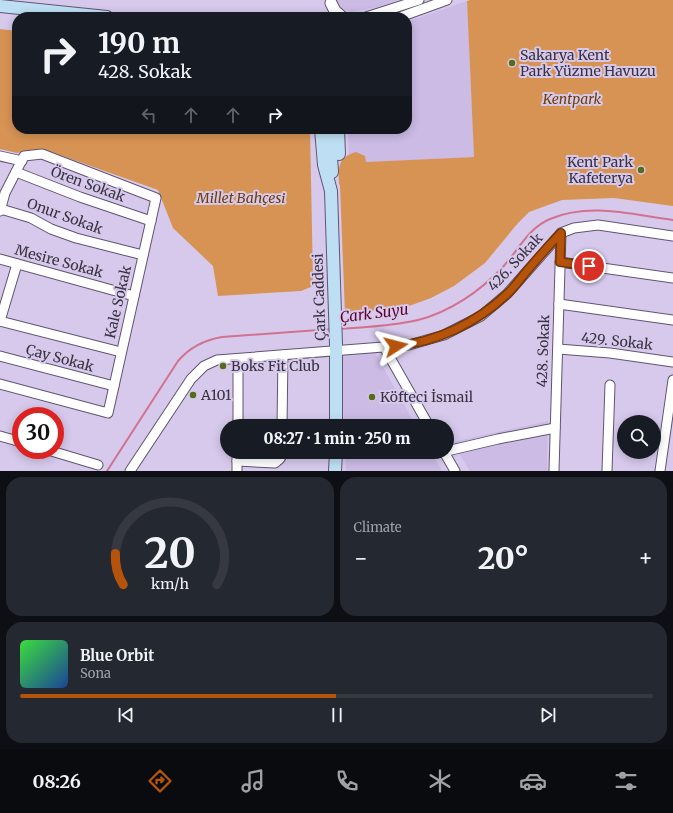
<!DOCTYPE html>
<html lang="en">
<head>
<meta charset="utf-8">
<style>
	body { margin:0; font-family:Merriweather,serif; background:#242831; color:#f1f3f6; height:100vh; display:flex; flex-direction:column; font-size:15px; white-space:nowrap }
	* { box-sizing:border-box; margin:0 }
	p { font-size:13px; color:#9ea1a6 }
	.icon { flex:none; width:22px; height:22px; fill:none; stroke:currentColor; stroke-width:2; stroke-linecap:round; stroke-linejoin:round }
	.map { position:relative; height:471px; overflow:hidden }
	.sheet { display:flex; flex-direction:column; gap:6px; padding:6px; background:#0d0f14; flex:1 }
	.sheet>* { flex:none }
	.guide { position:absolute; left:12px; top:12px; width:400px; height:122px; border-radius:16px; box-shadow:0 2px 10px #0003; background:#171b24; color:#f1f3f6; overflow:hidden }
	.tools { position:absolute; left:617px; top:415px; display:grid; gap:8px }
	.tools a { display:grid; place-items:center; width:44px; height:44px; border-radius:50%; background:#171b24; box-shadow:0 2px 10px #0003; font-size:20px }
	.speed { position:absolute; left:12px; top:407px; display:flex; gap:8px; font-size:20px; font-weight:700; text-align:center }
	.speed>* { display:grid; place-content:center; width:52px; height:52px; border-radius:50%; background:#171b24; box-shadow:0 2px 10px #0003; line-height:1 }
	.speed .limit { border:6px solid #d22; background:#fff; color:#111 }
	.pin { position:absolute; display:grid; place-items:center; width:34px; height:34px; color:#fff; margin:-17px; border:2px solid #fff; border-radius:50%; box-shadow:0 1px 4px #0007 }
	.me { position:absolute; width:44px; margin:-22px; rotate:81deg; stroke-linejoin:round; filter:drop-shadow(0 0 3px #0008) }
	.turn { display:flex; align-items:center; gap:14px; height:84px; padding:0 20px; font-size:18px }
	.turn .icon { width:52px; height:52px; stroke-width:2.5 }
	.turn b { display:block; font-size:28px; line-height:34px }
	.lanes { display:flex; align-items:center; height:38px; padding:0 20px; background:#0003; justify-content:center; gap:20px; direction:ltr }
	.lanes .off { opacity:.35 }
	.big { font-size:30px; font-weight:800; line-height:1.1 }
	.sheet .card { flex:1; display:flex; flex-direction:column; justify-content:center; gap:6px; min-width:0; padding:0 14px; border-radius:16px; background:#242831 }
	.sheet .dial { align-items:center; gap:0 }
	.dial svg { height:104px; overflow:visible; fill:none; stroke:#363941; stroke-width:7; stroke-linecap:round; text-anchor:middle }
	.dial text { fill:#f1f3f6; stroke:none }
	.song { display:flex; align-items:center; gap:12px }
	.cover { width:48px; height:48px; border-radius:6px; background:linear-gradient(135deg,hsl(120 70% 55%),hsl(220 70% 35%)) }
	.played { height:4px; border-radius:2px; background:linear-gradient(90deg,#b45309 50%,#363941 50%) }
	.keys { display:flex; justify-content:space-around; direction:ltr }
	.heat { display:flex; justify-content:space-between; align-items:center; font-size:22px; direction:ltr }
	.sheet .tiles { flex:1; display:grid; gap:6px; grid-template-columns:1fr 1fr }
	.card:last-child { grid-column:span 2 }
	.trip { position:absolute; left:220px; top:419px; width:234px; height:40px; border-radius:20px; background:#171b24; box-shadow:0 2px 10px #0003; font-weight:800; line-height:40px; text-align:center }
	.tab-bar { display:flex; height:64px; justify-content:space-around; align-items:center; background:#090b0e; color:#9ea1a6 }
	.tab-bar .icon { width:28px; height:28px }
	.tab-bar .current { color:#b45309 }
	.tab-bar b { font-size:18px; color:#f1f3f6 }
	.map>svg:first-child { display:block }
	.built { fill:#cbbbe5 }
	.green { fill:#d79354 }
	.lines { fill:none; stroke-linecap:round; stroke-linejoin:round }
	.stream { stroke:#d2728e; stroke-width:2 }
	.minor-casing { stroke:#605472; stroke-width:11 }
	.tertiary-casing { stroke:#605472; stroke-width:13 }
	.secondary-casing { stroke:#605472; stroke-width:14 }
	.minor { stroke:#fff; stroke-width:9 }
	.tertiary { stroke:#fff; stroke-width:11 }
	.secondary { stroke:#bedff3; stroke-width:12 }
	.route-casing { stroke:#753606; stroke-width:10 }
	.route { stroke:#b45309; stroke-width:7 }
	.poi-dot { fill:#586b19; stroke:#d6c9ec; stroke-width:1.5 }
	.labels { text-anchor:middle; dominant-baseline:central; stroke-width:4; stroke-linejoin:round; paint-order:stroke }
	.poi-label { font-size:14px; fill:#393341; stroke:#d6c9ec; text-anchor:start }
	.park-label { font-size:14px; font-style:italic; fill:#6d3d03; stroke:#d6c9ec }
	.street-label { font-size:14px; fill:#393341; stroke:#d6c9ec }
	.water-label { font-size:15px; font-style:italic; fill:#5c012b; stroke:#d6c9ec }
</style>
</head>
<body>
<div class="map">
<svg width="673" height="471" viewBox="0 0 673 471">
	<rect width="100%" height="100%" fill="#d6c9ec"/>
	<g class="built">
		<path d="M336,0H398L382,6L351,12L342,9Z"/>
		<path d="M467,1L474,157L349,163L348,129H407V22Z"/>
		<path d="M375,353L416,426H344L341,357Z"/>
		<path d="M548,421L547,471H470L452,442Z"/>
		<path d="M345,452H431L442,471H346Z"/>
	</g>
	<g class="green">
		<path d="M470,0H673V206L614,198L562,200L529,212L518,223L485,263L454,286L431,298L409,306L345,314L340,186L339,184C338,168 338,157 356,152L365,156L366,162L474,157L467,1Z"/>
		<path d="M0,29L17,31V129H310L313,279L311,287L301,291L218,296L213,266L173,228L158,190L43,149L17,153L0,149Z"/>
	</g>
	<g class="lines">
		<g class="stream">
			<path d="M340,329C366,327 393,326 418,320C450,312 480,291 502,268C518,251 528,228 550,219C590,202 633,215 673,220"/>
			<path d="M107,471L178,361C190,347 204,340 222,337L332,329"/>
		</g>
		<g class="minor-casing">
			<g id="minor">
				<path d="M366,17L419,0"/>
				<path d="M400,17L447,0"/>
				<path d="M0,156L22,161"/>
				<path d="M16,172L80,197L151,221"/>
				<path d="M1,209L31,218L51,229L76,238L143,255"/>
				<path d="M0,211L5,193L24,156L42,154L156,198L108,413L0,384"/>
				<path d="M0,259L134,296"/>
				<path d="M560,262L673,278"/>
				<path d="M17,264L0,321L121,352"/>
				<path d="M559,304L673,320"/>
				<path d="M384,347L429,426"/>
				<path d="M558,349L610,353L673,362"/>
				<path d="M0,356L114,386"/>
				<path d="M238,426V359"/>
				<path d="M282,426L283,355"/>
				<path d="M0,436L21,442"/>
				<path d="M48,450L98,465"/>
				<path d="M447,451L498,439L555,428"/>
				<path d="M444,452L455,471"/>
				<path d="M237,461L275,463C279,460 282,458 282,452"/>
				<path d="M130,471L191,379L204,366L217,360L409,345L444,335L481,316L507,294L561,233L574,228L598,225L673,236"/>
				<path d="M237,471V452"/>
				<path d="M554,471L561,233"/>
				<path d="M607,471L610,385"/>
				<path d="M660,471L673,380"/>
			</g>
		</g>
		<g class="tertiary-casing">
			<path id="tertiary" d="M331,3L335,11L342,17"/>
		</g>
		<g class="secondary-casing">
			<g id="secondary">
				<path d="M0,6L107,17"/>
				<path d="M321,129L324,165L331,191L336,344V426"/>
				<path d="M329,129L332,172"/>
				<path d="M338,129L339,154"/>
				<path d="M335,471L336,452"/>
			</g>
		</g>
		<use href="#minor" class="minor"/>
		<use href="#tertiary" class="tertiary"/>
		<use href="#secondary" class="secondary"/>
	</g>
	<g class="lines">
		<g class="route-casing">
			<path id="route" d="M396,346C437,342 476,323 506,295C514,288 520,279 526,272C538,258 549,245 561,233L560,262L589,266"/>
		</g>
		<use href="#route" class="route"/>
	</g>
	<g class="poi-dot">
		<circle cx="512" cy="63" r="4"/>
		<circle cx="641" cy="170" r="4"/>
		<circle cx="223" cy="366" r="4"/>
		<circle cx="193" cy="395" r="4"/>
		<circle cx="372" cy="397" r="4"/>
	</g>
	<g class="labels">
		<g class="poi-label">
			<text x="520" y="55">Sakarya Kent<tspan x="520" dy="16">Park Yüzme Havuzu</tspan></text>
			<text x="633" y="162" text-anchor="end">Kent Park<tspan x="633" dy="16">Kafeterya</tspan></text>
			<text x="231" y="366">Boks Fit Club</text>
			<text x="201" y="395">A101</text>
			<text x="380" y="397">Köfteci İsmail</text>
		</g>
		<g class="park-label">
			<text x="572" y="99">Kentpark</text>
			<text x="241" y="198">Millet Bahçesi</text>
		</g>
		<g class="street-label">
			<text transform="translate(88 184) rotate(20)">Ören Sokak</text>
			<text transform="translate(65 216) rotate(20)">Onur Sokak</text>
			<text transform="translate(59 261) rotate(15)">Mesire Sokak</text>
			<text transform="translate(515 262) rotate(-47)">426. Sokak</text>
			<text transform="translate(319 297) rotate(-92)">Çark Caddesi</text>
			<text transform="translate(118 302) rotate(-77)">Kale Sokak</text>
			<text transform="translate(617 341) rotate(6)">429. Sokak</text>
			<text transform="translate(543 351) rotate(-88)">428. Sokak</text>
			<text transform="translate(60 358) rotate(15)">Çay Sokak</text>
		</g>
		<g class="water-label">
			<text transform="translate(374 313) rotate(-7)">Çark Suyu</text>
		</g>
	</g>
</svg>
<div class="tools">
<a><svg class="icon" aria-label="search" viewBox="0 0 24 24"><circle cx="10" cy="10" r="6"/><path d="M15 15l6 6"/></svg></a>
</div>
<div class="speed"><div class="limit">30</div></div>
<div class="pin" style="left:589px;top:266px;background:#d93025"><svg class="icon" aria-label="arrive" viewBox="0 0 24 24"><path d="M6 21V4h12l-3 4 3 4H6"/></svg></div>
<svg class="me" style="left:396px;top:346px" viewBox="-20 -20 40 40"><path d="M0-17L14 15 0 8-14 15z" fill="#b45309" stroke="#fff" stroke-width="4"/></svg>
<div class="trip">08:27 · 1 min · 250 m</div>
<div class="guide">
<div class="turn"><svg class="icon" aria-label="right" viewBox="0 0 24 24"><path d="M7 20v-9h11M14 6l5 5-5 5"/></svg><div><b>190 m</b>428. Sokak</div></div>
<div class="lanes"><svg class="icon off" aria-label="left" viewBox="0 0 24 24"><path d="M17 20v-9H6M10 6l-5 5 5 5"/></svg><svg class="icon off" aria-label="ahead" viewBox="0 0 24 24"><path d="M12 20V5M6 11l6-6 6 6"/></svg><svg class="icon off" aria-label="ahead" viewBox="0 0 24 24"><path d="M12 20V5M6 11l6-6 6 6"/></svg><svg class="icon" aria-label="right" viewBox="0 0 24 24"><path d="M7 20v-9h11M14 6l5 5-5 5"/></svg></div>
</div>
</div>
<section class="sheet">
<div class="tiles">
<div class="card dial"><svg viewBox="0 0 100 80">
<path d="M14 69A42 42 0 1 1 86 69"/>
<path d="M14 69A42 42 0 0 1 8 45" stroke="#b45309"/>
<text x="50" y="56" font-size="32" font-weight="700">20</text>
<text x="50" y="72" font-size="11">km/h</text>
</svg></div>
<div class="card"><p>Climate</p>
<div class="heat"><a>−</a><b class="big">20°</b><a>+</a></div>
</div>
<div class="card">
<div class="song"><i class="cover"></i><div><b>Blue Orbit</b><p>Sona</p></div></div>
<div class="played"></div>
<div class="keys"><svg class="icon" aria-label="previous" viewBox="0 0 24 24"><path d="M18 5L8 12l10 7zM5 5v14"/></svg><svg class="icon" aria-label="pause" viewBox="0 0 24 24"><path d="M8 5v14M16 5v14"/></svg><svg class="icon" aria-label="next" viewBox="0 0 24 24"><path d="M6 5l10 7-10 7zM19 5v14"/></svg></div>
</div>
</div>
</section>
<nav class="tab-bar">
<b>08:26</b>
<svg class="icon current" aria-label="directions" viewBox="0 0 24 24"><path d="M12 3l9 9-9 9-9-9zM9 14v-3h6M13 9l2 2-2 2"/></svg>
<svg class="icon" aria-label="music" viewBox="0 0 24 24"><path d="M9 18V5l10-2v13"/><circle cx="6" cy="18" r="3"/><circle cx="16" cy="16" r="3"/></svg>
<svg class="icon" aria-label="phone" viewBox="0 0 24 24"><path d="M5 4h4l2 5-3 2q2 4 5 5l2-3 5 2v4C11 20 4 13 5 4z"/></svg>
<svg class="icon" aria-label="climate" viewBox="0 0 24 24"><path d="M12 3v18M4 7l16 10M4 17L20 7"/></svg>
<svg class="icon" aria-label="car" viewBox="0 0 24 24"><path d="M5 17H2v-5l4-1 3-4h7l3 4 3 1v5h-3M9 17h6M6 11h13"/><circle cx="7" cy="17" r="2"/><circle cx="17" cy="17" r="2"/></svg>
<svg class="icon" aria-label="filters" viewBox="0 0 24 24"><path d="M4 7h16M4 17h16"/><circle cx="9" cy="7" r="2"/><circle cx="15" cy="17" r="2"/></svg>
</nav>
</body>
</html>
